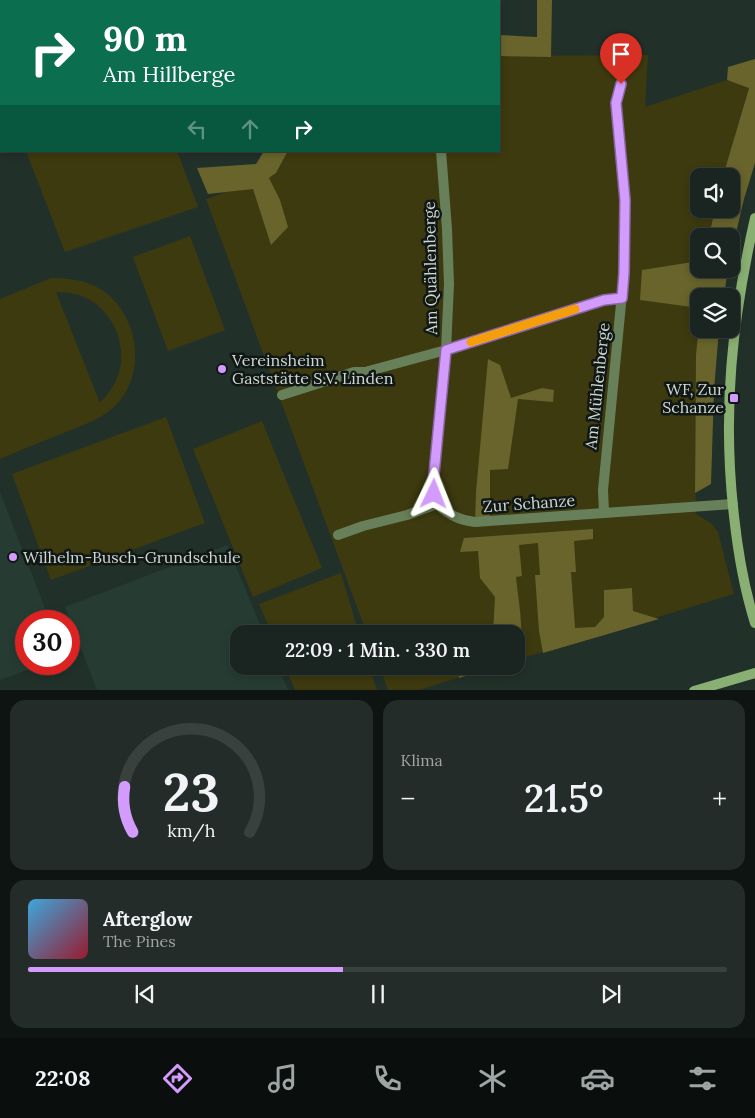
<!DOCTYPE html>
<html lang="de">
<head>
<meta charset="utf-8">
<style>
	body { margin:0; font-family:Lora,serif; background:#232c29; color:#f1f3f6; height:100vh; display:flex; flex-direction:column; font-size:19px; white-space:nowrap }
	* { box-sizing:border-box; margin:0 }
	p { font-size:16px; color:#9fa4a5 }
	.icon { flex:none; width:28px; height:28px; fill:none; stroke:currentColor; stroke-width:2; stroke-linecap:round; stroke-linejoin:round }
	.map { position:relative; height:690px; overflow:hidden }
	.details { display:flex; flex-direction:column; gap:10px; padding:10px; background:#0e1412; flex:1 }
	.details>* { flex:none }
	.top-card { position:absolute; left:0px; top:0px; width:500px; height:152px; box-shadow:0 2px 8px #0003,0 0 0 1px #38413e; background:#0b6e4f; color:#fff; overflow:hidden }
	.buttons { position:absolute; left:690px; top:168px; display:grid; gap:10px }
	.buttons a { display:grid; place-items:center; width:50px; height:50px; border-radius:10px; background:#1a2420; box-shadow:0 2px 8px #0003,0 0 0 1px #38413e; font-size:25px }
	.speed { position:absolute; left:15px; top:610px; display:flex; gap:10px; font-size:25px; font-weight:700; text-align:center }
	.speed>* { display:grid; place-content:center; width:65px; height:65px; border-radius:50%; background:#1a2420; box-shadow:0 2px 8px #0003,0 0 0 1px #38413e; line-height:1 }
	.speed .limit { border:8px solid #d22; background:#fff; color:#111 }
	.pin { position:absolute; display:grid; place-items:center; width:42px; height:42px; color:#fff; margin:-51px -21px; border-radius:50% 50% 50% 0; rotate:-45deg; box-shadow:0 0 5px #0007 }
	.pin .icon { rotate:45deg }
	.me { position:absolute; width:55px; margin:-28px; rotate:2deg; stroke-linejoin:round; filter:drop-shadow(0 0 4px #0008) }
	.turn { display:flex; align-items:center; gap:18px; height:105px; padding:0 20px; font-size:22px }
	.turn .icon { width:65px; height:65px; stroke-width:2.5 }
	.turn b { display:block; font-size:35px; line-height:42px }
	.lanes { display:flex; align-items:center; height:48px; padding:0 20px; background:#0003; justify-content:center; gap:25px; direction:ltr }
	.lanes .off { opacity:.35 }
	.big { font-size:38px; font-weight:600; line-height:1.1 }
	.details .card { flex:1; display:flex; flex-direction:column; justify-content:center; gap:8px; min-width:0; padding:0 18px; border-radius:15px; background:#232c29 }
	.details .dial { align-items:center; gap:0 }
	.dial svg { height:130px; overflow:visible; fill:none; stroke:#38413e; stroke-width:7; stroke-linecap:round; text-anchor:middle }
	.dial text { fill:#f1f3f6; stroke:none }
	.song { display:flex; align-items:center; gap:15px }
	.cover { width:60px; height:60px; border-radius:8px; background:linear-gradient(135deg,hsl(200 70% 55%),hsl(350 70% 35%)) }
	.played { height:5px; border-radius:2px; background:linear-gradient(90deg,#d39cfc 45%,#38413e 45%) }
	.keys { display:flex; justify-content:space-around; direction:ltr }
	.heat { display:flex; justify-content:space-between; align-items:center; font-size:28px; direction:ltr }
	.details .tiles { flex:1; display:grid; gap:10px; grid-template-columns:1fr 1fr }
	.card:last-child { grid-column:span 2 }
	.trip { position:absolute; left:230px; top:625px; width:295px; height:50px; border-radius:15px; background:#1a2420; box-shadow:0 2px 8px #0003,0 0 0 1px #38413e; font-weight:600; line-height:50px; text-align:center }
	.tabs { display:flex; height:80px; justify-content:space-around; align-items:center; background:#0a0e0d; color:#9fa4a5 }
	.tabs .icon { width:35px; height:35px }
	.tabs .current { color:#d39cfc }
	.tabs b { font-size:22px; color:#f1f3f6 }
	.map>svg:first-child { display:block }
	.built { fill:#263c32 }
	.green { fill:#3d3a0f; fill-rule:evenodd }
	.forest { fill:#68642b }
	.lines { fill:none; stroke-linecap:round; stroke-linejoin:round }
	.street { stroke:#68805a; stroke-width:10 }
	.secondary { stroke:#89af72; stroke-width:10 }
	.route-casing { stroke:#8965a4; stroke-width:12 }
	.route { stroke:#d39cfc; stroke-width:9 }
	.slow { stroke:#f59e0b; stroke-width:9 }
	.poi-dot { fill:#d39cfc; stroke:#101714; stroke-width:2 }
	.labels { text-anchor:middle; dominant-baseline:central; stroke-width:5; stroke-linejoin:round; paint-order:stroke }
	.street-label { font-size:16px; fill:#ced7d2; stroke:#101714 }
	.poi-label { font-size:16px; fill:#ced7d2; stroke:#101714; text-anchor:start }
</style>
</head>
<body>
<div class="map">
<svg width="755" height="691" viewBox="0 0 755 691">
	<rect width="100%" height="100%" fill="#22302a"/>
	<g class="built">
		<path d="M0,492L50,621H26V664H43L0,680Z"/>
		<path d="M227,545L264,634H239V666H278L288,690H97L65,607Z"/>
	</g>
	<g class="green">
		<path d="M648,55L645,107L727,80L749,87L723,176H699V209H715L709,236H699C699,329 693,421 696,514L711,523L718,532L734,594L516,660V634H367L206,199L269,178L276,173L288,151H499V56Z"/>
		<path d="M26,151H177L198,207L65,252Z"/>
		<path d="M190,236L225,330L168,351L133,257Z"/>
		<path d="M51,278C69,278 86,280 102,290C139,315 148,375 114,407C100,420 82,425 64,433C42,441 21,450 0,459V299ZM56,292C63,292 72,293 79,295C113,306 131,349 116,381C112,389 106,396 100,403Z"/>
		<path d="M166,417L205,523L51,580L12,474Z"/>
		<path d="M262,421L322,568L253,597L193,449Z"/>
		<path d="M341,573L359,634H272L259,604Z"/>
		<path d="M285,666H369L377,690H295Z"/>
		<path d="M379,666H495L416,691L388,690Z"/>
	</g>
	<g class="forest">
		<path d="M537,0H552L551,57L499,56V35L537,37Z"/>
		<path d="M755,59V163L744,199L731,254V236H709L715,209H731V176H723L749,88L727,80L728,67Z"/>
		<path d="M264,151H288L276,173L269,178L280,200L288,227L271,245L253,189L208,194L197,168L256,164Z"/>
		<path d="M699,261V269H728L724,296H699V308L640,300L642,270Z"/>
		<path d="M699,324V329H719L714,390L711,484L695,493L696,355Z"/>
		<path d="M488,359L500,365L511,398L542,388L554,390L553,402L518,399L508,469L490,470V521L475,522L476,492Z"/>
		<path d="M593,529V539L574,541L576,572H571L575,628L595,627L604,617V590L632,588L633,611L659,619L543,653L539,631L535,575H540L538,543L519,545L522,576L516,577C518,599 527,643 516,661V634H493L495,597L480,578L478,551L460,552L464,538Z"/>
		<path d="M458,666H499L459,678Z"/>
	</g>
	<g class="lines">
		<g class="street">
			<path d="M231,0V1"/>
			<path d="M282,395L354,372H365L446,350L604,300L622,298"/>
			<path d="M437,504L434,494L433,484L446,350L449,284L447,229L441,151"/>
			<path d="M604,512L603,490L624,273L625,200L616,103L621,84"/>
			<path d="M338,535L363,526L407,515L437,504C449,515 459,520 475,522L733,504"/>
		</g>
		<g class="secondary">
			<path d="M755,218C732,319 722,412 734,516C738,553 744,588 755,623"/>
			<path d="M694,691L755,673"/>
		</g>
	</g>
	<g class="lines">
		<g class="route-casing">
			<path id="route" d="M434,494L433,484L446,350L604,300L622,298L624,273L625,200L616,103L621,84"/>
		</g>
		<use href="#route" class="route"/>
		<path class="slow" d="M471,342L575,309"/>
	</g>
	<g class="poi-dot">
		<circle cx="222" cy="369" r="5"/>
		<rect x="729" y="393" width="10" height="10" rx="2.5"/>
		<circle cx="13" cy="557" r="5"/>
	</g>
	<g class="labels">
		<g class="street-label">
			<text transform="translate(430 268) rotate(-91)">Am Quählenberge</text>
			<text transform="translate(597 386) rotate(-84)">Am Mühlenberge</text>
			<text transform="translate(529 503) rotate(-4)">Zur Schanze</text>
		</g>
		<g class="poi-label">
			<text x="232" y="360">Vereinsheim<tspan x="232" dy="18">Gaststätte S.V. Linden</tspan></text>
			<text x="724" y="389" text-anchor="end">WF, Zur<tspan x="724" dy="18">Schanze</tspan></text>
			<text x="23" y="557">Wilhelm-Busch-Grundschule</text>
		</g>
	</g>
</svg>
<div class="buttons">
<a><svg class="icon" aria-label="sound" viewBox="0 0 24 24"><path d="M4 9h4l5-4v14l-5-4H4zM17 9q2 3 0 6"/></svg></a>
<a><svg class="icon" aria-label="search" viewBox="0 0 24 24"><circle cx="10" cy="10" r="6"/><path d="M15 15l6 6"/></svg></a>
<a><svg class="icon" aria-label="layers" viewBox="0 0 24 24"><path d="M12 4l9 5-9 5-9-5zM3 14l9 5 9-5"/></svg></a>
</div>
<div class="speed"><div class="limit">30</div></div>
<div class="pin" style="left:621px;top:84px;background:#d93025"><svg class="icon" aria-label="arrive" viewBox="0 0 24 24"><path d="M6 21V4h12l-3 4 3 4H6"/></svg></div>
<svg class="me" style="left:434px;top:494px" viewBox="-20 -20 40 40"><path d="M0-17L14 15 0 8-14 15z" fill="#d39cfc" stroke="#fff" stroke-width="4"/></svg>
<div class="trip">22:09 · 1 Min. · 330 m</div>
<div class="top-card">
<div class="turn"><svg class="icon" aria-label="right" viewBox="0 0 24 24"><path d="M7 20v-9h11M14 6l5 5-5 5"/></svg><div><b>90 m</b>Am Hillberge</div></div>
<div class="lanes"><svg class="icon off" aria-label="left" viewBox="0 0 24 24"><path d="M17 20v-9H6M10 6l-5 5 5 5"/></svg><svg class="icon off" aria-label="ahead" viewBox="0 0 24 24"><path d="M12 20V5M6 11l6-6 6 6"/></svg><svg class="icon" aria-label="right" viewBox="0 0 24 24"><path d="M7 20v-9h11M14 6l5 5-5 5"/></svg></div>
</div>
</div>
<section class="details">
<div class="tiles">
<div class="card dial"><svg viewBox="0 0 100 80">
<path d="M14 69A42 42 0 1 1 86 69"/>
<path d="M14 69A42 42 0 0 1 9 41" stroke="#d39cfc"/>
<text x="50" y="56" font-size="32" font-weight="700">23</text>
<text x="50" y="72" font-size="11">km/h</text>
</svg></div>
<div class="card"><p>Klima</p>
<div class="heat"><a>−</a><b class="big">21.5°</b><a>+</a></div>
</div>
<div class="card">
<div class="song"><i class="cover"></i><div><b>Afterglow</b><p>The Pines</p></div></div>
<div class="played"></div>
<div class="keys"><svg class="icon" aria-label="previous" viewBox="0 0 24 24"><path d="M18 5L8 12l10 7zM5 5v14"/></svg><svg class="icon" aria-label="pause" viewBox="0 0 24 24"><path d="M8 5v14M16 5v14"/></svg><svg class="icon" aria-label="next" viewBox="0 0 24 24"><path d="M6 5l10 7-10 7zM19 5v14"/></svg></div>
</div>
</div>
</section>
<nav class="tabs">
<b>22:08</b>
<svg class="icon current" aria-label="directions" viewBox="0 0 24 24"><path d="M12 3l9 9-9 9-9-9zM9 14v-3h6M13 9l2 2-2 2"/></svg>
<svg class="icon" aria-label="music" viewBox="0 0 24 24"><path d="M9 18V5l10-2v13"/><circle cx="6" cy="18" r="3"/><circle cx="16" cy="16" r="3"/></svg>
<svg class="icon" aria-label="phone" viewBox="0 0 24 24"><path d="M5 4h4l2 5-3 2q2 4 5 5l2-3 5 2v4C11 20 4 13 5 4z"/></svg>
<svg class="icon" aria-label="climate" viewBox="0 0 24 24"><path d="M12 3v18M4 7l16 10M4 17L20 7"/></svg>
<svg class="icon" aria-label="car" viewBox="0 0 24 24"><path d="M5 17H2v-5l4-1 3-4h7l3 4 3 1v5h-3M9 17h6M6 11h13"/><circle cx="7" cy="17" r="2"/><circle cx="17" cy="17" r="2"/></svg>
<svg class="icon" aria-label="filters" viewBox="0 0 24 24"><path d="M4 7h16M4 17h16"/><circle cx="9" cy="7" r="2"/><circle cx="15" cy="17" r="2"/></svg>
</nav>
</body>
</html>
